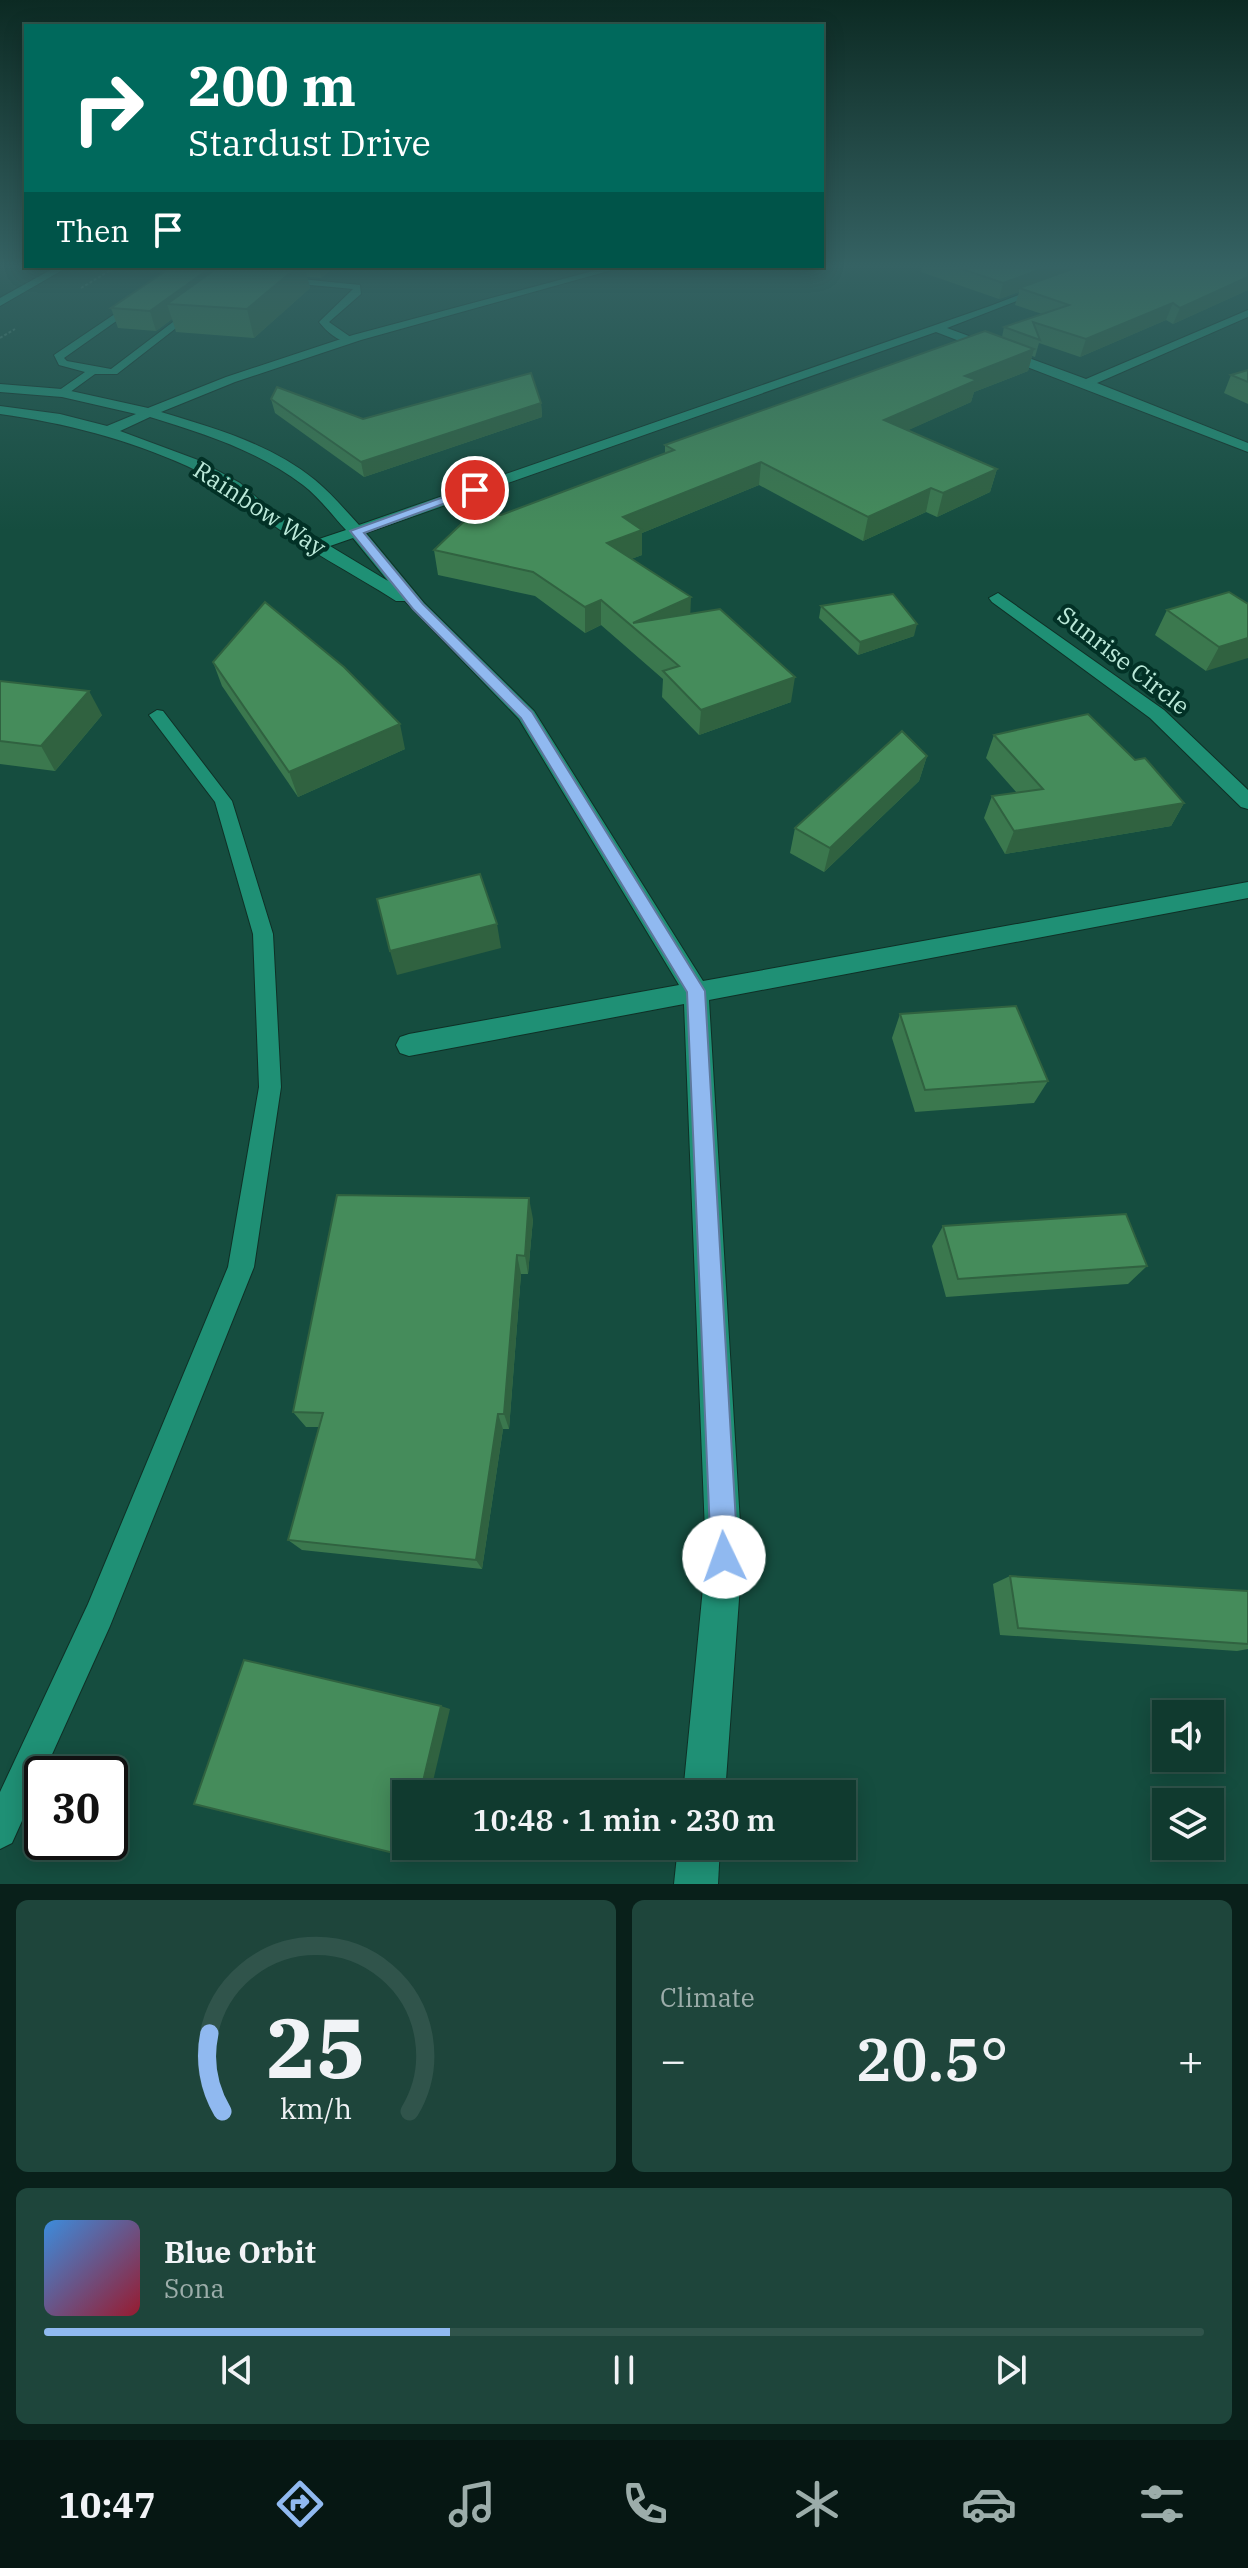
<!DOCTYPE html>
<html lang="en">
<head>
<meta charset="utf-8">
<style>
	body { margin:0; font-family:"IBM Plex Serif",serif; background:#1e453b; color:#f1f3f6; height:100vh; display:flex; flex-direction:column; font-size:30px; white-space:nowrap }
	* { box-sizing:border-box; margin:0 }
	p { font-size:26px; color:#9cadaa }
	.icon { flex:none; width:44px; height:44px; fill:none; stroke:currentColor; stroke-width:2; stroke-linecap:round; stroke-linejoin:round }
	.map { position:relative; height:1884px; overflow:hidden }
	.side { display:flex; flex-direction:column; gap:16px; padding:16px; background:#09201a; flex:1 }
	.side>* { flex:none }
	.top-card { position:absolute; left:24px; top:24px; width:800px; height:244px; border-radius:0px; box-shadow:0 4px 20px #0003,0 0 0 2px #30544b; background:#00695c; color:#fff; overflow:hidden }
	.fabs { position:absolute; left:1152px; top:1700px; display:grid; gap:16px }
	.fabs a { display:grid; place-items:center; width:72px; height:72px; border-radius:0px; background:#103a2f; box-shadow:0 4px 20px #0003,0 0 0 2px #30544b; font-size:40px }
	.speed { position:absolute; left:24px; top:1756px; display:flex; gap:16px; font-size:40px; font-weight:700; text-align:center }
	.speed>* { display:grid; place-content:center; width:104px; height:104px; border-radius:50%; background:#103a2f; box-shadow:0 4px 20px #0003,0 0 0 2px #30544b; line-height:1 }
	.speed .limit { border:4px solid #111; border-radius:12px; background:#fff; color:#111 }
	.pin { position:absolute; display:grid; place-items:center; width:68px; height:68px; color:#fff; margin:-34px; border:4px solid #fff; border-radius:50%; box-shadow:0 2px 8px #0007 }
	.me { position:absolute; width:88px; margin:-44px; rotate:357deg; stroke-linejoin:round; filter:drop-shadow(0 0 6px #0008) }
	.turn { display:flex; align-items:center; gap:28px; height:168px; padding:0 32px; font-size:36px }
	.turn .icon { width:104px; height:104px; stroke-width:2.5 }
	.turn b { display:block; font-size:56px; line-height:68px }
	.then { display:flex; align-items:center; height:76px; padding:0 32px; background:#0003; gap:16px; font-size:30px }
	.big { font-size:60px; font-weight:600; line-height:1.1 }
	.side .widget { flex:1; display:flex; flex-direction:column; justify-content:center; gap:12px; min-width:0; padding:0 28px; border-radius:12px; background:#1e453b }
	.side .dial { align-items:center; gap:0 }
	.dial svg { height:208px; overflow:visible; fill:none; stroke:#30544b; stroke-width:7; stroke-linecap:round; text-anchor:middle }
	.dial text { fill:#f1f3f6; stroke:none }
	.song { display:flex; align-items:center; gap:24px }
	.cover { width:96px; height:96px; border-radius:12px; background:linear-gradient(135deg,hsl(210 70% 55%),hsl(350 70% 35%)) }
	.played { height:8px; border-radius:4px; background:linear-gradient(90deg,#90b9f0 35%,#30544b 35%) }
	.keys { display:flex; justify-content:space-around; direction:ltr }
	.heat { display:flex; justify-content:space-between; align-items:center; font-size:44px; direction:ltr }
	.side .tiles { flex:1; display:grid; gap:16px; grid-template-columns:1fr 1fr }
	.widget:last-child { grid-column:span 2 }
	.trip { position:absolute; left:392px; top:1780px; width:464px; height:80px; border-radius:0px; background:#103a2f; box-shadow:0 4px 20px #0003,0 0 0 2px #30544b; font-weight:600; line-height:80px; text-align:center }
	.tab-bar { display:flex; height:128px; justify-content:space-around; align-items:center; background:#061713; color:#9cadaa }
	.tab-bar .icon { width:56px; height:56px }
	.tab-bar .selected { color:#90b9f0 }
	.tab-bar b { font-size:36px; color:#f1f3f6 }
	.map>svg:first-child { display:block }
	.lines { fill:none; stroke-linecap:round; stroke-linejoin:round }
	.lane-casing { stroke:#0f3026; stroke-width:2 }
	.street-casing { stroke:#0f3026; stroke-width:2 }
	.highway-casing { stroke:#0f3026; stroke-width:2 }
	.path { stroke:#4a7f70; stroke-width:2; stroke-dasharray:3 2; stroke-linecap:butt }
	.lane { fill:#1f9075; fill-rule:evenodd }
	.street { fill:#1f9075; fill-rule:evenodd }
	.highway { fill:#22a485; fill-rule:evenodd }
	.wall { fill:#3b784e }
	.shaded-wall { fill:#306240 }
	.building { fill:#458c5b; stroke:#306240; stroke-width:2 }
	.route { fill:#90b9f0; stroke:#5e789c; stroke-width:2 }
	.labels { text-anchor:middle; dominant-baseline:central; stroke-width:8; stroke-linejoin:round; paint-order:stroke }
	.far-street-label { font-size:24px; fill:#bbe9d9; stroke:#023126 }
</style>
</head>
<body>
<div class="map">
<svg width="1248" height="1884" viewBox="0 0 1248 1884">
	<rect width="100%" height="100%" fill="#154d3f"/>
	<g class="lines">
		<g class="lane-casing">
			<g id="lane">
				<path d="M282,277L360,285L361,294L329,322L352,338V342C339,343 327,332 319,322L353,289L279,282Z"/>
				<path d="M134,301L142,303L64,358L67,361L111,369L190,309L198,311L117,374H95L66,395H58V391L85,372L59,365L54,355Z"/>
				<path d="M157,710L163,711L232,801L273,934L281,1087L254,1267L110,1626L12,1843L0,1849V1792L88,1604L228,1267L259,1087L253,934L215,802L149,715Z"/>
			</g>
		</g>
		<g class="street-casing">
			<g id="street">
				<path d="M604,268H619L361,340L235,382L161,412C214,428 271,444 315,480C331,493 345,510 359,525L990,306L1089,268H1102L947,328L1086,379L1248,310V317L1097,383L1248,443V452L936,332L366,533L424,603L534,711L703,981L1248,882V898L709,1000L742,1557L725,1794H683L706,1557L684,1004L409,1056L400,1053L396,1045L400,1037L409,1034L679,985L519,719L405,601H396C352,573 303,548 262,517C235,498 218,480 187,466C127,439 65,423 0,414V406L60,414L107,426L136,414L62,397L0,392V384L62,389L148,408L226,377L353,335ZM150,417C204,434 257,450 303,485C319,497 332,515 346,530L319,539L272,511L240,483L198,460L120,431ZM353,538L388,581L330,546Z"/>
				<path d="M998,593L1164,710L1248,790V809L1241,807L1150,718L992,602L989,598Z"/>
				<path d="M678,1846H720L718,1884H674Z"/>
			</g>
		</g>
		<g class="highway-casing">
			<path id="highway" d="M54,268H66L0,306V298Z"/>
		</g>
		<g class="path">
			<path d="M81,288L114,268"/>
			<path d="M0,338L15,329"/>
		</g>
		<use href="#lane" class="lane"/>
		<use href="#street" class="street"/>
		<use href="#highway" class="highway"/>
	</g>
	<g class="wall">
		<path d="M170,268H333L321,278L307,277L310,288L254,338L176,332L172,319L156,331L118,328L111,308Z"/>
		<path d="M922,268H1168L1172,269H1248V290L1173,324L1166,320L1080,357L1039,343L1035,357L1032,356L1028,371L974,392L971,402L908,430L997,469L990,492L937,517L926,512L863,541L759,485L642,533V555L631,559L690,614L791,702L699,735L662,697L663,679L601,625L585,633L535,596L438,575L434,550L501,515L665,453V445L1002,337L1004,327L1042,314L1015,305L1019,292L999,299L921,272Z"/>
		<path d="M1248,370V404L1224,393L1231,375Z"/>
		<path d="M271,399L363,419L541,403L542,417L364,477L275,413Z"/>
		<path d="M1248,604L1206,671L1155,635L1167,610Z"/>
		<path d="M821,606L914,636L858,655L819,618Z"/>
		<path d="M213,662L405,749L298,797L222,686Z"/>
		<path d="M0,681L102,715L55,771L0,764Z"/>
		<path d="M994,735L1135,760L1184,803L1171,826L1005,854L984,818L992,796L1017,793L986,758Z"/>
		<path d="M927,756L919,781L824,872L790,853L795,828Z"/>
		<path d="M900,1014L1048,1081L1034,1103L915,1112L892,1038Z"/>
		<path d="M533,1219L528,1274H521L509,1429H503L482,1569L302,1550L288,1540L319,1427H306L293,1412Z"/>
		<path d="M943,1226L1147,1266L1128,1284L946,1297L932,1246Z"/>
		<path d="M1010,1576L1248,1591V1649L1237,1651L1000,1635L993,1584Z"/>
	</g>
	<g class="shaded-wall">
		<path d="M210,268H213L218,285L167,304L172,319L156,331L150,311Z"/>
		<path d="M296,268H305L310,288L254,338L247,309Z"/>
		<path d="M319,268H333L321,278Z"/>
		<path d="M1044,268H1082L1019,288V292L999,299L1003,283Z"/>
		<path d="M1248,277V290L1173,324L1180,308Z"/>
		<path d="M1173,303L1166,320L1080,357L1086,339Z"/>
		<path d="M1034,349L1028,371L974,392L971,402L880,443L884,420L965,376Z"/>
		<path d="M541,403L542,417L364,477L361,462Z"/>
		<path d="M761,462L759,485L642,533V555L607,568V543L623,517Z"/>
		<path d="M997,469L990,492L937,517L943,493Z"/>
		<path d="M931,488L926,512L863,541L868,517Z"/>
		<path d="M691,597L690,622L633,623Z"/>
		<path d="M601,600V625L585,633V607Z"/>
		<path d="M917,624L914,636L858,655L860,642Z"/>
		<path d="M1248,638V658L1206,671L1219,647Z"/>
		<path d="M795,677L791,702L699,735L701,710Z"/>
		<path d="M89,691L102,715L55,771L41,746Z"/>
		<path d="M400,724L405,749L298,797L289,772Z"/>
		<path d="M927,756L919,781L824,872L830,848Z"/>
		<path d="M1184,803L1171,826L1005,854L1014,831Z"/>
		<path d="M497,924L501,948L397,975L390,951Z"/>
		<path d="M529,1198L533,1219L528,1274L525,1256Z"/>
		<path d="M517,1255L521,1274L509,1429L504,1414Z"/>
		<path d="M498,1414L503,1429L482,1569L476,1560Z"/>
		<path d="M441,1706L450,1709L430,1794H420Z"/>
		<path d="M408,1846H418L417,1852L406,1856Z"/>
	</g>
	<g class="building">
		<path d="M170,268H210L150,311L111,308Z"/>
		<path d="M217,268H296L247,309L167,304Z"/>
		<path d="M959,268H1044L1003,283Z"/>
		<path d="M1075,268H1168L1172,269L1175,268H1242L1248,269V277L1180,308L1173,303L1086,339L1033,322L1040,340L1004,327L1069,305L1019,288Z"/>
		<path d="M985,331L1034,349L965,376L977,380L884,420L997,469L943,493L931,488L868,517L761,462L623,517L642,530L607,543L691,597L633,623L720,609L795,677L701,710L663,671L679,666L601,600L585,607L533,572L434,550L476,510L501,515L674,450L665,445Z"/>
		<path d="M1248,370V382L1231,375Z"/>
		<path d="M531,373L541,403L361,462L271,399L277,387L363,419Z"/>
		<path d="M1229,592L1248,604V638L1219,647L1167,610Z"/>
		<path d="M893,594L917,624L860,642L821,606Z"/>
		<path d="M265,602L344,667L400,724L289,772L213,662Z"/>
		<path d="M0,681L89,691L41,746L0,741Z"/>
		<path d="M1088,714L1135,760L1145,758L1184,803L1014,831L992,796L1043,789L994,735Z"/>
		<path d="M902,731L927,756L830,848L795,828Z"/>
		<path d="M480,874L497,924L390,951L377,899Z"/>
		<path d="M1016,1006L1048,1081L925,1090L900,1014Z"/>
		<path d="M337,1195L529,1198L525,1256L517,1255L504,1414H498L476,1560L288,1540L323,1413L293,1412Z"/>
		<path d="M1126,1214L1147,1266L958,1279L943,1226Z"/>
		<path d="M1010,1576L1248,1591V1644L1018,1628Z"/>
		<path d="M244,1660L441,1706L420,1794H406V1846H408L406,1856L194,1804Z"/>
	</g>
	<linearGradient id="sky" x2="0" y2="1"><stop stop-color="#0c2a23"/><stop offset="0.5" stop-color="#356263"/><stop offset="1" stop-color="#356263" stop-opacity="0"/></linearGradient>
	<rect width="1248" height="531" fill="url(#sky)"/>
	<path class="route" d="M471,487L481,490L364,533L423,604L532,712L705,991L738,1557L734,1566L724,1570L715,1566L711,1557L687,992L521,718L413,609L350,531Z"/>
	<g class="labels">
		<g class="far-street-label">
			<text transform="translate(260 508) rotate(33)">Rainbow Way</text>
			<text transform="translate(1124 660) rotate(38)">Sunrise Circle</text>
		</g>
	</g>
</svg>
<div class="fabs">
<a><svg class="icon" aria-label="sound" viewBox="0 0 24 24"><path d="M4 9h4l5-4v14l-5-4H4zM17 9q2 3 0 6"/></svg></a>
<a><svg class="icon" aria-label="layers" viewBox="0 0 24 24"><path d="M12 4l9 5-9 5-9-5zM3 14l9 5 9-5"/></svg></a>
</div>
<div class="speed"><div class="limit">30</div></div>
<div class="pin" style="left:475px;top:490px;background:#d93025"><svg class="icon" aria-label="arrive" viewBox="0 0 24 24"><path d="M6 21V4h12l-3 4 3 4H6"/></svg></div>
<svg class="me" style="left:724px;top:1557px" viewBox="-20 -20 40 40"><circle r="19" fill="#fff"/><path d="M0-13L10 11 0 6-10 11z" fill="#90b9f0"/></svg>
<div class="trip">10:48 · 1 min · 230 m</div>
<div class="top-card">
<div class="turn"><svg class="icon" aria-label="right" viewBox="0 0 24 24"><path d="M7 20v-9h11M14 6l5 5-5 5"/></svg><div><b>200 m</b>Stardust Drive</div></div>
<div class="then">Then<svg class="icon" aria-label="arrive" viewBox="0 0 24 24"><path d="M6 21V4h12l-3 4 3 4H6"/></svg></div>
</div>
</div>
<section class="side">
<div class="tiles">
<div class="widget dial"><svg viewBox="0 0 100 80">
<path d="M14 69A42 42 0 1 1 86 69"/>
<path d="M14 69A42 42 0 0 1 9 39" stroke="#90b9f0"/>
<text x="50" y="56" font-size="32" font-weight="700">25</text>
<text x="50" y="72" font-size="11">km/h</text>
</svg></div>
<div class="widget"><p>Climate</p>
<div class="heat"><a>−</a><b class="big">20.5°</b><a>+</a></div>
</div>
<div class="widget">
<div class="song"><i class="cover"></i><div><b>Blue Orbit</b><p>Sona</p></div></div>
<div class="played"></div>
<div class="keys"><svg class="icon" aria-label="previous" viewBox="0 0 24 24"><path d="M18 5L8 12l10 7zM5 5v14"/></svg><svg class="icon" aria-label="pause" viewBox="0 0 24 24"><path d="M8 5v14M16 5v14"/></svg><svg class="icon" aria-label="next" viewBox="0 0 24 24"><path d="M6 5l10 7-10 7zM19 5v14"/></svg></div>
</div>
</div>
</section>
<nav class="tab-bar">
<b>10:47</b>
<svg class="icon selected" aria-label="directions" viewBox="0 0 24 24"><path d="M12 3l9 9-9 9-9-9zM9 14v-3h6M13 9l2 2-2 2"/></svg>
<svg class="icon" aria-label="music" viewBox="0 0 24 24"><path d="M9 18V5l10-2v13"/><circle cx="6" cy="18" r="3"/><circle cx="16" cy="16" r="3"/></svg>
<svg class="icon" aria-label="phone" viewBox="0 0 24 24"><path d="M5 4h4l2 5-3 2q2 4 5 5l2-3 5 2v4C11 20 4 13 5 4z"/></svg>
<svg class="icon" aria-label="climate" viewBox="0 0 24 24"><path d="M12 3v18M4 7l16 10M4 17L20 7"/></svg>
<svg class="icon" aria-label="car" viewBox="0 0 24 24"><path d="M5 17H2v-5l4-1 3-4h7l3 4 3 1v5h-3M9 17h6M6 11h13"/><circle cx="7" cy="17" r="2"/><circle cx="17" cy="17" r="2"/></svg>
<svg class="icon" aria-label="filters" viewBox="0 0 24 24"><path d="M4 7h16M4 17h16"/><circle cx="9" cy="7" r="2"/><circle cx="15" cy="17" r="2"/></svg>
</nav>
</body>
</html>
